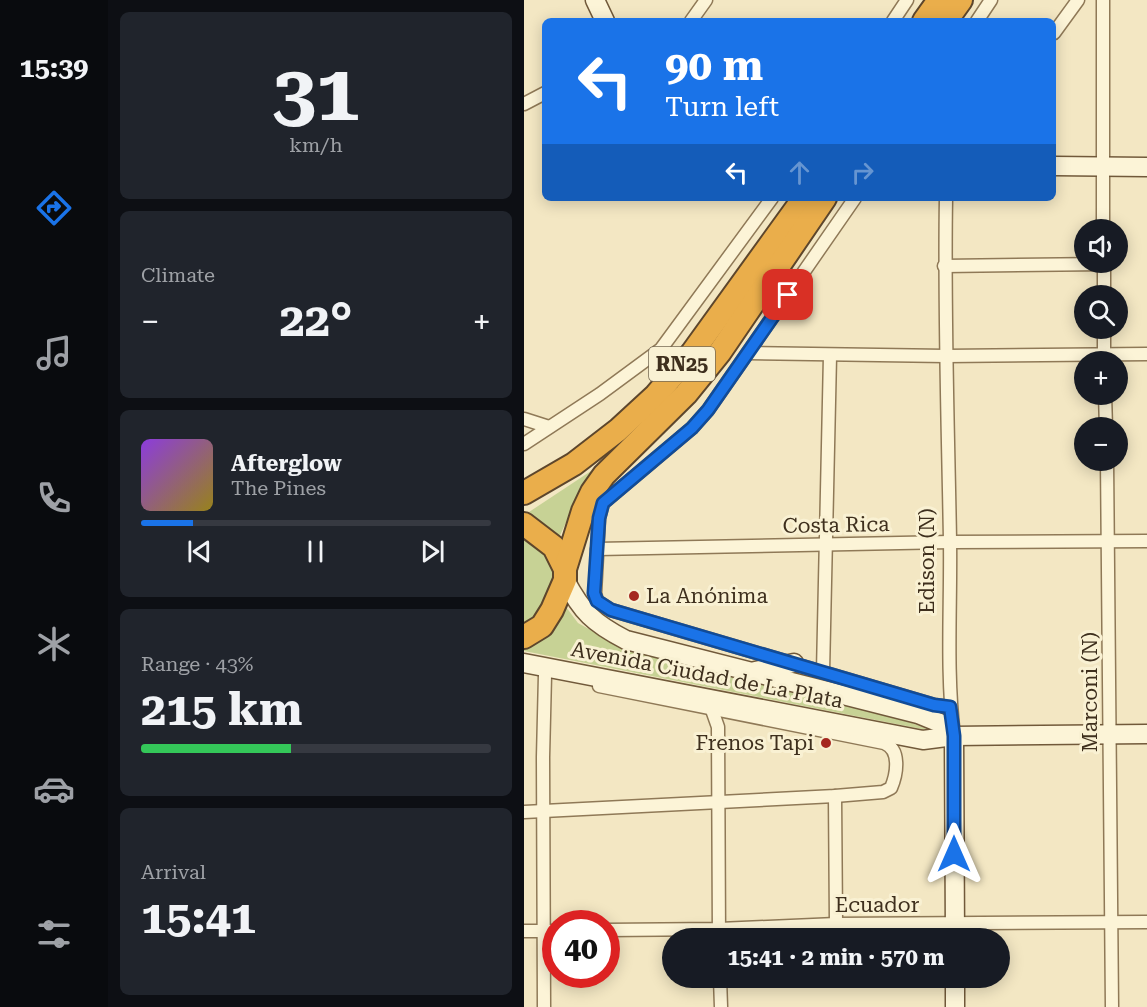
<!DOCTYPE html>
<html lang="en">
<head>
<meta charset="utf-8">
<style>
	body { margin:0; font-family:"Roboto Serif",serif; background:#20242c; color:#f1f3f6; height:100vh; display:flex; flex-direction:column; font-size:22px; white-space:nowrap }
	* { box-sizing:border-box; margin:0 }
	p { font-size:20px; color:#9ea1a6 }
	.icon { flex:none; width:33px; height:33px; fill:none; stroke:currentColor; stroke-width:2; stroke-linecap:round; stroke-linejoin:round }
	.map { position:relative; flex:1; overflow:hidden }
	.sheet { display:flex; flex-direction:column; gap:12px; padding:12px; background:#0d0f14; width:416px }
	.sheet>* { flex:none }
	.hud { position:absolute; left:18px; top:18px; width:514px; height:183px; border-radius:9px; box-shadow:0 3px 15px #0003; background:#1a73e8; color:#fff; overflow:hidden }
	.fabs { position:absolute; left:550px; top:219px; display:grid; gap:12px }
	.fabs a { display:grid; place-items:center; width:54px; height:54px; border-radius:50%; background:#171b24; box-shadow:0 3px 15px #0003; font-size:30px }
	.speed { position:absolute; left:18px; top:910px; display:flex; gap:12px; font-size:30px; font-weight:700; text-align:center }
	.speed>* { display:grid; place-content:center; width:78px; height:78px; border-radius:50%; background:#171b24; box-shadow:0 3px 15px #0003; line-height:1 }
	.speed .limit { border:9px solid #d22; background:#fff; color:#111 }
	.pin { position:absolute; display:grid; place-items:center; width:51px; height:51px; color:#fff; margin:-26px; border-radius:12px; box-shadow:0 3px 9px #0006 }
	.me { position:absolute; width:66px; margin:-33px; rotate:0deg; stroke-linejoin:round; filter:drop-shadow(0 0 4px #0008) }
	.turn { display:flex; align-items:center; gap:21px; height:126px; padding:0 24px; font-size:27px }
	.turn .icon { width:78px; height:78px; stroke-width:2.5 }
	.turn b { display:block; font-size:42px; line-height:51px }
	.lanes { display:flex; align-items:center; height:57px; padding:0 24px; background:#0003; justify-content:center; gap:30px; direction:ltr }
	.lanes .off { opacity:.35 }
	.big { font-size:45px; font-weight:700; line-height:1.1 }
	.sheet .card { flex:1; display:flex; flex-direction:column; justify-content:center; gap:9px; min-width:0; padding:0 21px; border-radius:9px; background:#20242c }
	.sheet .dial { align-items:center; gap:0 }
	.dial b { font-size:78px; line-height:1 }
	.song { display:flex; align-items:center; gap:18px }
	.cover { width:72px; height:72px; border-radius:9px; background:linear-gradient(135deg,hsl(270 70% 55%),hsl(50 70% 35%)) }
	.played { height:6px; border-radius:3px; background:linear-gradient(90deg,#1a73e8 15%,#363941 15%) }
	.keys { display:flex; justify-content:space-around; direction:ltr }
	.heat { display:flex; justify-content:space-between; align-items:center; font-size:33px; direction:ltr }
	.charge { height:9px; border-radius:4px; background:linear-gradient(90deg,#34c759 43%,#363941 0) }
	.trip { position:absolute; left:138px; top:928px; width:348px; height:60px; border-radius:30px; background:#171b24; box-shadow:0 3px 15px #0003; font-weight:700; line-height:60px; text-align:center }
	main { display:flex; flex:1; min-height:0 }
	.tabs { display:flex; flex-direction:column; width:108px; justify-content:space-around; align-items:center; background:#090b0e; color:#9ea1a6 }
	.tabs .icon { width:42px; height:42px }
	.tabs .selected { color:#1a73e8 }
	.tabs b { font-size:27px; color:#f1f3f6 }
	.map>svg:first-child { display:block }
	.green { fill:#c7d295 }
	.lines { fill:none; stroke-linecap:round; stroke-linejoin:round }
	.street-casing { stroke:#8f7957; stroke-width:15 }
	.secondary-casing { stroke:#71593a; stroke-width:21 }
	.highway-casing { stroke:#5d462c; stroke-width:26 }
	.street { stroke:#fcf4d7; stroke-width:12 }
	.secondary { stroke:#fcf4d7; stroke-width:18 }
	.highway { stroke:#eaae4b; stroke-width:22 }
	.route-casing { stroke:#114b97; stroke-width:15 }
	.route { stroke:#1a73e8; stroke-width:10 }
	.poi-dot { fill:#a52820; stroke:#f9f1d3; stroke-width:2 }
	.labels { text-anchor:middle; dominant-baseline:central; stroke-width:6; stroke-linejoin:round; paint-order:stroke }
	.shield { fill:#f9f1d3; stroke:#766954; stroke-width:1.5 }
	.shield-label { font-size:20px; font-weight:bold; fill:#3e2f1d }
	.street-label { font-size:21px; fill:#3e2f1d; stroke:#f9f1d3 }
	.poi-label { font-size:21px; fill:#3e2f1d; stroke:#f9f1d3; text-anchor:start }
</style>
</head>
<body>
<main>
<nav class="tabs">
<b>15:39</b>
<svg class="icon selected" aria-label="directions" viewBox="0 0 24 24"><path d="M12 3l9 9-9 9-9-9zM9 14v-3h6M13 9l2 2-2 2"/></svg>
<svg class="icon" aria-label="music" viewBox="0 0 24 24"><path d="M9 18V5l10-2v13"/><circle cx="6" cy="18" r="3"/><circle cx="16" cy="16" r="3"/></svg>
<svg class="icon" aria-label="phone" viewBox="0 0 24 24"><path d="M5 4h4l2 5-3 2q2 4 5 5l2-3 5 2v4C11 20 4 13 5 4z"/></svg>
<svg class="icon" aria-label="climate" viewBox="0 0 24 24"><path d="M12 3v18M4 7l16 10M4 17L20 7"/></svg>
<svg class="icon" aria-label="car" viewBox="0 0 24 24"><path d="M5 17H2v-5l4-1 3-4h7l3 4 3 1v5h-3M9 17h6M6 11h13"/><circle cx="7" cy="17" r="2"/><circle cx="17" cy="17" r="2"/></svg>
<svg class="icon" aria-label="filters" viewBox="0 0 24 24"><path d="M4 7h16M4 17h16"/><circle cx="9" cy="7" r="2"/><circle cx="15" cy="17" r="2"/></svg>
</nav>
<section class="sheet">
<div class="card dial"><b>31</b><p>km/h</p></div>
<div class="card"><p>Climate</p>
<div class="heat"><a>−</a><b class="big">22°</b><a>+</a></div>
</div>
<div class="card">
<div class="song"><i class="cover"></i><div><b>Afterglow</b><p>The Pines</p></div></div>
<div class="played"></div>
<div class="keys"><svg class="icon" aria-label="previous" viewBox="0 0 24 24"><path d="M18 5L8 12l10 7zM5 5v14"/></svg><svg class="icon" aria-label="pause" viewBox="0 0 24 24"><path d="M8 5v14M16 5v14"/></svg><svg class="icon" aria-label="next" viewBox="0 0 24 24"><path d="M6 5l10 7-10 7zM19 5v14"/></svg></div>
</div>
<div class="card"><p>Range · 43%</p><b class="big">215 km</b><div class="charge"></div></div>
<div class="card"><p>Arrival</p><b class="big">15:41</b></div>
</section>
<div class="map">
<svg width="624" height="1007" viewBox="0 0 624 1007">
	<rect width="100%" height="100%" fill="#f3e7c3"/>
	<g class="green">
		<path d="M67,471L74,473L53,498L33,542L2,514Z"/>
		<path d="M0,535L26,559L33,573C25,594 18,612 0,626Z"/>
		<path d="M39,603L54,623L99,648L388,723L408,731L0,651V649L11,642Z"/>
	</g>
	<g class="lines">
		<g class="street-casing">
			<g id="street">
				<path d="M579,0V230"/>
				<path d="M167,21L182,0"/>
				<path d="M369,21L383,0"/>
				<path d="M453,21L467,0"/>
				<path d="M530,33L554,0"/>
				<path d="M0,104L21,93"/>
				<path d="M331,198L184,410L168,428L79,503L75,518L71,593L73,601L87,610L410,705L426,707"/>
				<path d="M422,198C420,312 424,426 426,540C427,605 422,671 430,736"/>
				<path d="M580,262V296"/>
				<path d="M420,266L580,264"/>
				<path d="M580,328V360"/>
				<path d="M224,353L422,356L624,354"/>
				<path d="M581,394L582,428"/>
				<path d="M0,419L25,427"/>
				<path d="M0,444L76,394L137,349L248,198"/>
				<path d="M583,460L588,1007"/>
				<path d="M73,549L426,542L624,541"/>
				<path d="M299,672L306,356"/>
				<path d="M188,710L194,727L195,939"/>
				<path d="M311,796L312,924"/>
				<path d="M0,812L311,796L359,792L367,788C373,774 377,749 360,743L75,686"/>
				<path d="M82,930L195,929L312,924L624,922"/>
				<path d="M0,931H32"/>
				<path d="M196,978L197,1007"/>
				<path d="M20,1007L19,757L21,675"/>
			</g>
		</g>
		<g class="secondary-casing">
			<g id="secondary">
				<path d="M71,0L81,21"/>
				<path d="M530,166L624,167"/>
				<path d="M41,580C58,612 69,623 102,640L394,714L416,723L430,736"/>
				<path d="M0,663L399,740L430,736L624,734"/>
				<path d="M231,671L270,663"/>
				<path d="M430,736L431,939"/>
				<path d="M431,978V1007"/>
			</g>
		</g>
		<g class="highway-casing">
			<g id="highway">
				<path d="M400,21L415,0"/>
				<path d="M422,21L437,0"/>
				<path d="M0,493L50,464L94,430L132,395L168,353L280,198"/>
				<path d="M0,524L30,547L41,569"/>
				<path d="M0,637L18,626L28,610L41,580V569L59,511L68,492L80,475L162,394L196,352L301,198"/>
			</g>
		</g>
		<use href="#street" class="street"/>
		<use href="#secondary" class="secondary"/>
		<use href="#highway" class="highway"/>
	</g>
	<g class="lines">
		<g class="route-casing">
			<path id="route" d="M264,295L184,410L168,428L79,503L75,518L70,593L73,601L87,610L410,705L426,707L430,736V854"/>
		</g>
		<use href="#route" class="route"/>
	</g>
	<g class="poi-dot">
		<circle cx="110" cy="596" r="6"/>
		<circle cx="302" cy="743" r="6"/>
	</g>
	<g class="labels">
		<rect class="shield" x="125" y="347" width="66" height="34" rx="4.5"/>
		<g class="shield-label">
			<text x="158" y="364">RN25</text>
		</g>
		<g class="street-label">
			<text transform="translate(312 525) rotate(-1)">Costa Rica</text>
			<text transform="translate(403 561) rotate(-90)">Edison (N)</text>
			<text transform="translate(183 675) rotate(11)">Avenida Ciudad de La Plata</text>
			<text transform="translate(566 692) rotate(-90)">Marconi (N)</text>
			<text x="353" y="905">Ecuador</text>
		</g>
		<g class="poi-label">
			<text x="122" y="596">La Anónima</text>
			<text x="290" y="743" text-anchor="end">Frenos Tapi</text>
		</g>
	</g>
</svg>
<div class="fabs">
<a><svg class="icon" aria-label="sound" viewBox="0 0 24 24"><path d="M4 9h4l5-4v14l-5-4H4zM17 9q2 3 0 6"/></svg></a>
<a><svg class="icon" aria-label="search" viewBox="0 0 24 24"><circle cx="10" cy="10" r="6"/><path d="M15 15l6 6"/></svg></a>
<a>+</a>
<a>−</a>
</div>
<div class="speed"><div class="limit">40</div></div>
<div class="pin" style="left:264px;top:295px;background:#d93025"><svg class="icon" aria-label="arrive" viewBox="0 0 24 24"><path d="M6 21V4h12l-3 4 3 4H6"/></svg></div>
<svg class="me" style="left:430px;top:854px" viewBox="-20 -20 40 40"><path d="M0-17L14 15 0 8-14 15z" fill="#1a73e8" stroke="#fff" stroke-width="4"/></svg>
<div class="trip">15:41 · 2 min · 570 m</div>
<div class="hud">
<div class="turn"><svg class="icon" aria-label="left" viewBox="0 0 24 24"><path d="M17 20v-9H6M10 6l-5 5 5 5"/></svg><div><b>90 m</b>Turn left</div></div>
<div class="lanes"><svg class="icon" aria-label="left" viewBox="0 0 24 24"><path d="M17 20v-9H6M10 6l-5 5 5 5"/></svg><svg class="icon off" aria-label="ahead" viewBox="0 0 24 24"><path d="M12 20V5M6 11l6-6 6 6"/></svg><svg class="icon off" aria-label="right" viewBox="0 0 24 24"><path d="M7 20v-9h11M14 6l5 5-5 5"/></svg></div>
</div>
</div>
</main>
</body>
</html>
